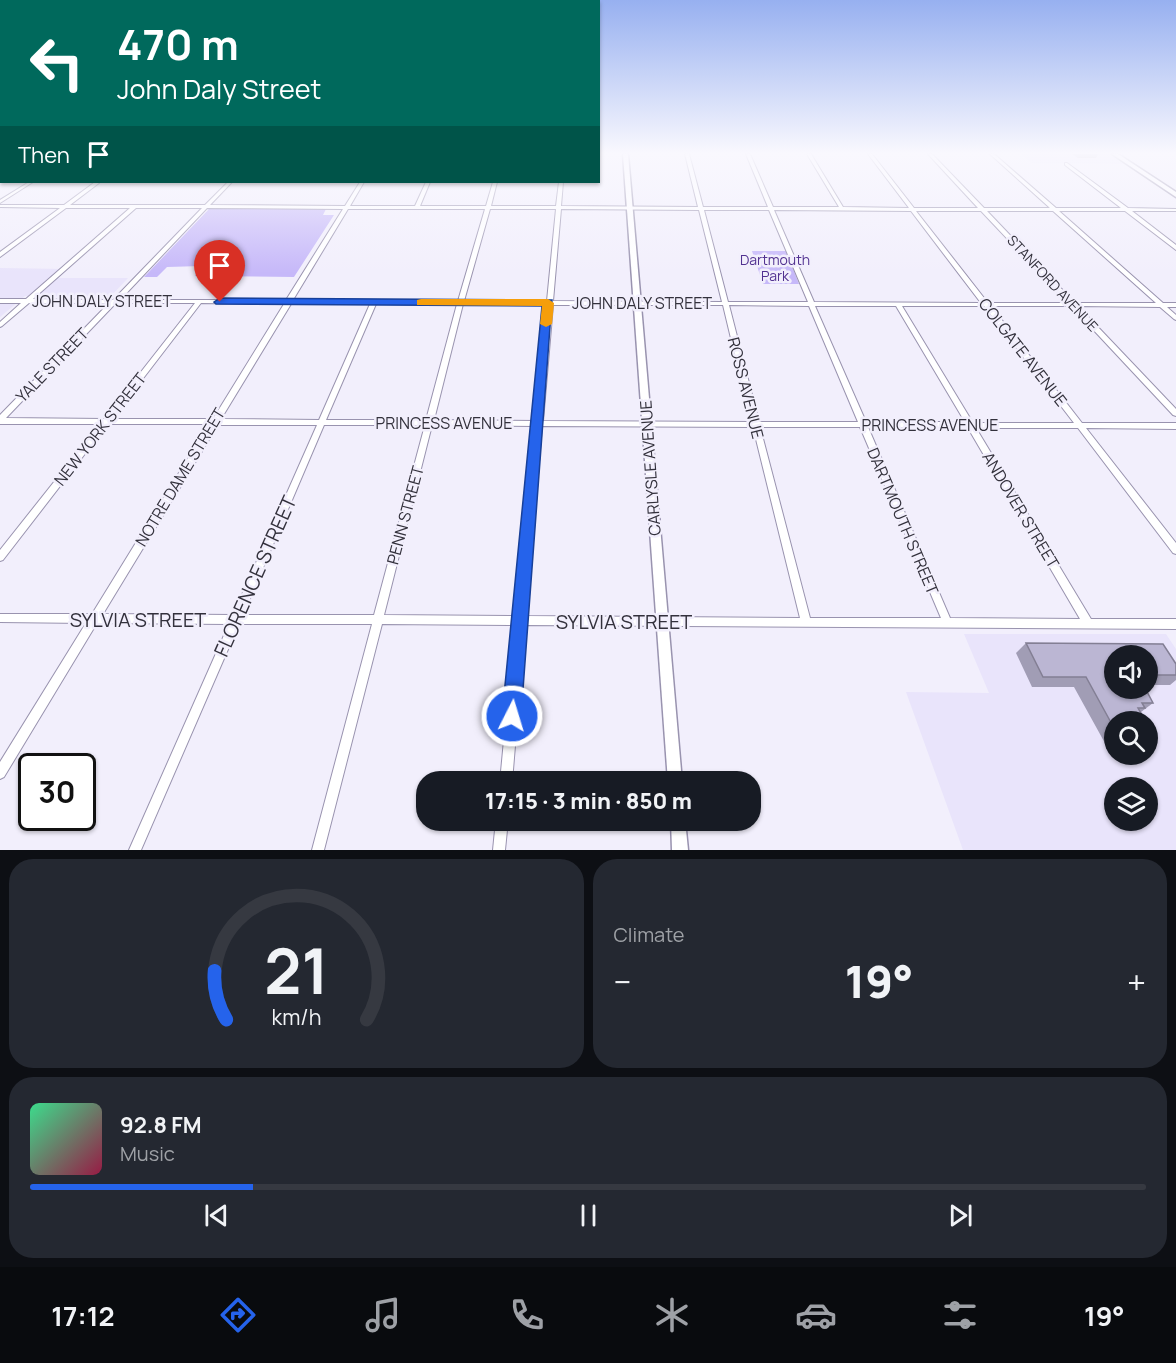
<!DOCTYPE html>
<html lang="en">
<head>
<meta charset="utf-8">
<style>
	body { margin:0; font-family:Manrope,sans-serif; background:#242831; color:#f1f3f6; height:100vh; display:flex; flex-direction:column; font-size:22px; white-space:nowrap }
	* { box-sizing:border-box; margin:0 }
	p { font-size:20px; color:#9ea1a6 }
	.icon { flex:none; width:33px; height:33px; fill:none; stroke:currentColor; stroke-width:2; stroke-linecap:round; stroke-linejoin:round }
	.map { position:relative; height:850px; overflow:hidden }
	.details { display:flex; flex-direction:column; gap:9px; padding:9px; background:#0d0f14; flex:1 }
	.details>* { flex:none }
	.guide { position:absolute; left:0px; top:0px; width:600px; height:183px; box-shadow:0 2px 4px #0004; background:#00695c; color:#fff; overflow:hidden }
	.tools { position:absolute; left:1104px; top:645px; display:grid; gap:12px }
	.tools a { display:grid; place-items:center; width:54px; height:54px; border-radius:50%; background:#171b24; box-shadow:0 2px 4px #0004; font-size:30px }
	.speed { position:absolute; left:18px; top:753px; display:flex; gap:12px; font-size:30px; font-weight:700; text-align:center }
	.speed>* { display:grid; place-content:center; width:78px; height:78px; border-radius:50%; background:#171b24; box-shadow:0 2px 4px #0004; line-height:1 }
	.speed .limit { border:3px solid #111; border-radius:9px; background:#fff; color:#111 }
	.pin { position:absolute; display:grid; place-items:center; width:51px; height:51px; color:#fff; margin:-62px -26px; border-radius:50% 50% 50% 0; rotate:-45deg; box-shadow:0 0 6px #0007 }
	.pin .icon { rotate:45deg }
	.me { position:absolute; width:66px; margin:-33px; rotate:5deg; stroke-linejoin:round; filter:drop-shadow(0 0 4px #0008) }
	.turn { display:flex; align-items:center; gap:21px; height:126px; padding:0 18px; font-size:27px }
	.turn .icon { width:78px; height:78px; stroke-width:2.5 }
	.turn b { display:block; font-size:42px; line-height:51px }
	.then { display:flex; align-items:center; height:57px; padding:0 18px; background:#0003; gap:12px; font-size:22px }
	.big { font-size:45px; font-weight:800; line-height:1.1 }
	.details .tile { flex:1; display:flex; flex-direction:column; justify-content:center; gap:9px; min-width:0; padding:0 21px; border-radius:24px; background:#242831 }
	.details .dial { align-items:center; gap:0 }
	.dial svg { height:156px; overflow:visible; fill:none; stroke:#363941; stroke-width:7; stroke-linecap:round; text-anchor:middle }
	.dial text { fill:#f1f3f6; stroke:none }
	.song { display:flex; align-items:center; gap:18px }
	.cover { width:72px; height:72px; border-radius:9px; background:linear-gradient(135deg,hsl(150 70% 55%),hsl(340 70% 35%)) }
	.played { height:6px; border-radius:3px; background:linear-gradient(90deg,#2563eb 20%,#363941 20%) }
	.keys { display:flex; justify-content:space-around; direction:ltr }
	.heat { display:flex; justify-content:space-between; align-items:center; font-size:33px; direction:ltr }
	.details .tiles { flex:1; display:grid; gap:9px; grid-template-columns:1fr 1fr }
	.tile:last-child { grid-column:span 2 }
	.trip { position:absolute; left:416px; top:771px; width:345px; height:60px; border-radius:24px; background:#171b24; box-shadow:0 2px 4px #0004; font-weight:800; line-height:60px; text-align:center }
	.tab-bar { display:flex; height:96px; justify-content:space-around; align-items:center; background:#090b0e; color:#9ea1a6 }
	.tab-bar .icon { width:42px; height:42px }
	.tab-bar .active { color:#2563eb }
	.tab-bar b { font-size:27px; color:#f1f3f6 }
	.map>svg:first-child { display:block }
	.built { fill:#e9e4fb; fill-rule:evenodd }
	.green { fill:#c6b8f9 }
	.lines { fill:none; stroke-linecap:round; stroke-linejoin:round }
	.minor-casing { stroke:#9993af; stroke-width:2 }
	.tertiary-casing { stroke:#9993af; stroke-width:3 }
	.minor { fill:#fff; fill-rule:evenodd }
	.tertiary { fill:#fff; fill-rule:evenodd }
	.wall { fill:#a19db5 }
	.building { fill:#bbb6d3; stroke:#837f94; stroke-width:1.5 }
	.route { fill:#2563eb; stroke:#184099; stroke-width:1.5 }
	.slow { fill:#f59e0b }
	.labels { text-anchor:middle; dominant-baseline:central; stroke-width:5; stroke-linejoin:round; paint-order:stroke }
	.far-park-label { font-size:14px; fill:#523291; stroke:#f2effc }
	.far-street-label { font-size:14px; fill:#33313c; stroke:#f2effc }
	.street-label { font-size:16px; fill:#33313c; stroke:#f2effc }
	.near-street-label { font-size:20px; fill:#33313c; stroke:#f2effc }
</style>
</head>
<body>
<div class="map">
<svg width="1176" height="850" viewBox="0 0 1176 850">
	<rect width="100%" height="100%" fill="#f2effc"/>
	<g class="built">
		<path d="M1021,154H1110L1124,164L1032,163Z"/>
		<path d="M0,268L67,269L58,278H128L110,297L25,296L0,317Z"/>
		<path d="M964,634H1166L1176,649V850H963L906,692L989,693ZM1114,656H1148V688H1114ZM1114,722H1148V754H1114ZM1114,788H1148V820H1114Z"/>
	</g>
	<g class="green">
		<path d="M209,209H326L323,215H334L294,277L195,276L201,266L167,267L157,277H144Z"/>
		<path d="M752,251H786L799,284H763Z"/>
	</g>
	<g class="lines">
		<g class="minor-casing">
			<g id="minor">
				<path d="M685,154H689L703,207H768L746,154H750L773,207H839L807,154H811L843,207L909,208L868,154H872L914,208H978L928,154H932L984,208H1050L990,154H994L1056,208H1121L1065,165V163H1067L1128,208L1176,209V211H1132L1176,245V250L1125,211H1059L1163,303H1176V307H1167L1176,315V320L1174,319L1160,307L1078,306L1176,409V416L1173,415L1071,306H991L1082,423H1176V429L1086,428L1176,543V554L1173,553L1078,428H976L1091,619H1176V629L525,625L512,782H500L515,625L382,624L324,850H312L372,624H239L141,850H129L229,624L97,623L4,777L0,779V762L86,623L0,622V614H92L209,424H108L3,560L0,561V550L100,424H0V415L109,303H29L2,326L0,327V322L21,303H0V299H26L130,208H66L0,257V252L60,208L0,207V205H64L95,182H99V183L70,205H205L228,182H232L210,205L345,206L360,182H364L350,206H415L426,182H430L420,206H486L493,182H497L491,206H556L559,182H563L561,206L698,207ZM136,208H202L113,300L33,299ZM207,208L343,209L286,300H120ZM348,209H485L458,301L293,300ZM490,209H556L547,301H464ZM561,209L699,210L722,302L553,301ZM704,210H769L808,302H728ZM774,210L911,211L981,303L814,302ZM916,211H981L1068,303H988ZM987,211H1053L1156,303H1075ZM116,303H195L104,419L6,418ZM201,303L284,304L213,419H112ZM291,304H370L319,420L221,419ZM376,304H457L426,420H326ZM463,304L547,305L535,421L434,420ZM553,305H723L751,422L543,421ZM729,305L809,306L858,422H759ZM815,306H896L965,422H866ZM902,306H984L1074,423H973ZM218,425H317L233,615L103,614ZM324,425H425L374,615H243ZM432,425L535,426L516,616L384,615ZM542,426L753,427L800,618L526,616ZM760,427H860L941,618H810ZM868,427L968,428L1080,619L950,618Z"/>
				<rect x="0" y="159" width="2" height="3"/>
				<path d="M29,182H33L0,203V200Z"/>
				<path d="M496,820H508L505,850H493Z"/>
			</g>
		</g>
		<g class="tertiary-casing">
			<g id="tertiary">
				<path d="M623,154H628L682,782H668Z"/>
				<path d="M1112,154H1118L1176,192V197Z"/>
				<path d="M671,820H685L688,850H672Z"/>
			</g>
		</g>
		<use href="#minor" class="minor"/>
		<use href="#tertiary" class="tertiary"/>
	</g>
	<g class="wall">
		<path d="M1072,154H1098L1096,158H1078Z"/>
		<path d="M1026,643L1163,644L1176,664V680L1170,685H1148V656H1114V688H1145L1153,703L1141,712L1146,722H1114V745H1106L1074,687H1032L1016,653Z"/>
		<path d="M1148,724L1155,736L1148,741Z"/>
	</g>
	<g class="building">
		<path d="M1026,643L1163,644L1176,664V675H1148V656H1114V688H1145L1153,703H1142L1145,708H1138L1146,722H1114V728L1086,677H1043Z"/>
		<path d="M1148,724L1155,736H1148Z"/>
	</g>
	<linearGradient id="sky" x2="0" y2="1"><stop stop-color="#97b0f0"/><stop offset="0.56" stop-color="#f9f8fe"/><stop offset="1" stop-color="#f9f8fe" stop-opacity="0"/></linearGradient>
	<rect width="1176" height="273" fill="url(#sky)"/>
	<path class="route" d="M220,298L552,300L521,716L519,723L512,725L504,723L502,716L542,306L216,304L214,302Z"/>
	<path class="slow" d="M421,299H548L554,303L552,324L546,327L540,324L542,306L417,305V300Z"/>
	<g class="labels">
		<g class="far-park-label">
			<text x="775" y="259">Dartmouth<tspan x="775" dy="16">Park</tspan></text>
		</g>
		<g class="far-street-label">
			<text transform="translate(1053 283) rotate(47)">STANFORD AVENUE</text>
		</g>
		<g class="street-label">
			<text x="102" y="301">JOHN DALY STREET</text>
			<text x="642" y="303">JOHN DALY STREET</text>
			<text transform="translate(1023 352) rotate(52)">COLGATE AVENUE</text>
			<text transform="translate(52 365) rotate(-46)">YALE STREET</text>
			<text transform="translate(746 388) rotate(76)">ROSS AVENUE</text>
			<text x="444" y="423">PRINCESS AVENUE</text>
			<text x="930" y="425">PRINCESS AVENUE</text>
			<text transform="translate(100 429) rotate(-52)">NEW YORK STREET</text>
			<text transform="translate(650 468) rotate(-94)">CARLYSLE AVENUE</text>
			<text transform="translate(180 477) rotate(-59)">NOTRE DAME STREET</text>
			<text transform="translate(1021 510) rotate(59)">ANDOVER STREET</text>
			<text transform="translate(405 515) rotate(-75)">PENN STREET</text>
			<text transform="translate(903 521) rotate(67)">DARTMOUTH STREET</text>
		</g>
		<g class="near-street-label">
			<text transform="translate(255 576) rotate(-66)">FLORENCE STREET</text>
			<text x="138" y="619">SYLVIA STREET</text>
			<text x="624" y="621">SYLVIA STREET</text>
		</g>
	</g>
</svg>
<div class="tools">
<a><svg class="icon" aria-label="sound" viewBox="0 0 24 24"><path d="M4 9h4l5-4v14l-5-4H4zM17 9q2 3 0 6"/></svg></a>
<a><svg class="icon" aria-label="search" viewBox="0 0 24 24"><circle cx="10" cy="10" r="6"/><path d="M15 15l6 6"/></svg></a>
<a><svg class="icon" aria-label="layers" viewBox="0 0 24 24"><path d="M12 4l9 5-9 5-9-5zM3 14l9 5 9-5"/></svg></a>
</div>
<div class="speed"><div class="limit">30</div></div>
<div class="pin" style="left:220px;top:302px;background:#d93025"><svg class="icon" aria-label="arrive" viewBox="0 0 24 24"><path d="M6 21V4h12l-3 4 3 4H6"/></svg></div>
<svg class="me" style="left:512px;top:716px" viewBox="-20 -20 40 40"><circle r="17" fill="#2563eb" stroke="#fff" stroke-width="3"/><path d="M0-11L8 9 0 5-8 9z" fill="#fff"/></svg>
<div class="trip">17:15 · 3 min · 850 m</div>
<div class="guide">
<div class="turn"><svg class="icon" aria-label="left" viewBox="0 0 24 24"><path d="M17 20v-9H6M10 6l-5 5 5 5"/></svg><div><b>470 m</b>John Daly Street</div></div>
<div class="then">Then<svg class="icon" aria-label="arrive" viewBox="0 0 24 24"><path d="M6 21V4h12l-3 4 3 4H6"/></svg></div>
</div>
</div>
<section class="details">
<div class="tiles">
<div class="tile dial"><svg viewBox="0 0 100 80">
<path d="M14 69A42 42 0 1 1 86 69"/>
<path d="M14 69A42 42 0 0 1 8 44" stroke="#2563eb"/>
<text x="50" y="56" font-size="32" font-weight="700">21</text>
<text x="50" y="72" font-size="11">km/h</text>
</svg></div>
<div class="tile"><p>Climate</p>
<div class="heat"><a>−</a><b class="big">19°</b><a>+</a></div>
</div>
<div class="tile">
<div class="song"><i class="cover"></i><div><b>92.8 FM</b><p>Music</p></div></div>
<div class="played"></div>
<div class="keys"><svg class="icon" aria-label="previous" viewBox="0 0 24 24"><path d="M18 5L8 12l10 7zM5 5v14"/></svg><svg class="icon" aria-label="pause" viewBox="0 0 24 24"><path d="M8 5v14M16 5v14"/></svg><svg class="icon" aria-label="next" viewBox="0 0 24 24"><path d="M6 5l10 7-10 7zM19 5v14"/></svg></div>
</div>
</div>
</section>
<nav class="tab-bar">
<b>17:12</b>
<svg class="icon active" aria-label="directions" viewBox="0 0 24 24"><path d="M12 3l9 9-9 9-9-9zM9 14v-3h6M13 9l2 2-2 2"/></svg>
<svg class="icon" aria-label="music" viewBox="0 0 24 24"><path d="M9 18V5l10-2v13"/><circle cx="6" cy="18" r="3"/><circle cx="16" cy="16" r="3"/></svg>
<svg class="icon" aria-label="phone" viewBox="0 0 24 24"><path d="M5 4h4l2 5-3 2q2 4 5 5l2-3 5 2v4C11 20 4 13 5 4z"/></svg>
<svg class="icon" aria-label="climate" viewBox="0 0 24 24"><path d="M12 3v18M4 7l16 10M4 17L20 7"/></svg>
<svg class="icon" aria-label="car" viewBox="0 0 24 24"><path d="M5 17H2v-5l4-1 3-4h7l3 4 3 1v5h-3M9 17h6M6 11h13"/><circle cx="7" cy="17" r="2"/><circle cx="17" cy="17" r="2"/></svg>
<svg class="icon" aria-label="filters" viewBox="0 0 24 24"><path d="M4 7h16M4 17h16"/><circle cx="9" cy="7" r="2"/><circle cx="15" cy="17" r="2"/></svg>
<b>19°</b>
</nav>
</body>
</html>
